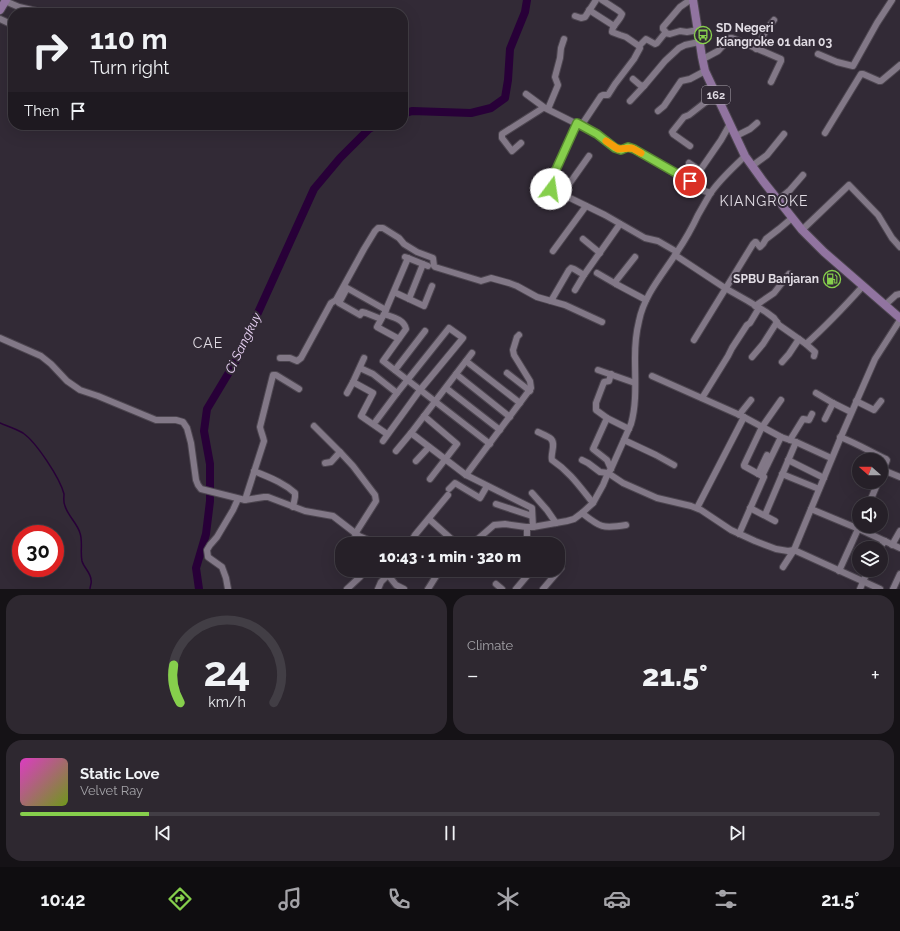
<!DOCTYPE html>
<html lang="en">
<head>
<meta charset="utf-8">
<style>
	body { margin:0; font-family:Raleway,sans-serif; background:#2e2830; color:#f1f3f6; height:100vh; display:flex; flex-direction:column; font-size:15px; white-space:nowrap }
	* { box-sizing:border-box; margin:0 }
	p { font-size:13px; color:#a4a3a8 }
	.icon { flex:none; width:22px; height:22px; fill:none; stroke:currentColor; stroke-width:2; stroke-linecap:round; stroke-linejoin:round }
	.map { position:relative; height:589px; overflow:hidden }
	.drawer { display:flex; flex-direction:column; gap:6px; padding:6px; background:#151216; flex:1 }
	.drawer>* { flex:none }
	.hud { position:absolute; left:8px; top:8px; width:400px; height:122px; border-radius:16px; box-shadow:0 4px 16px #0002,0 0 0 1px #423e45; background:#262028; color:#f1f3f6; overflow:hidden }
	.needle { width:26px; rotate:291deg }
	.tools { position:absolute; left:852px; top:453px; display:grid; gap:8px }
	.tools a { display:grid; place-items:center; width:36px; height:36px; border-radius:50%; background:#262028; box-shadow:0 4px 16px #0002,0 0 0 1px #423e45; font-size:20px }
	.speed { position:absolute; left:12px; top:525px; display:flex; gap:8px; font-size:20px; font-weight:700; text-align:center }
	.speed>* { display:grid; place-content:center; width:52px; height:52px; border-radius:50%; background:#262028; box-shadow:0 4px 16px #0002,0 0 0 1px #423e45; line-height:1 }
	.speed .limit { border:6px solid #d22; background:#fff; color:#111 }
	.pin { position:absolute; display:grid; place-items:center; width:34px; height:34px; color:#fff; margin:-17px; border:2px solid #fff; border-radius:50%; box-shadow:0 1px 4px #0007 }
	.me { position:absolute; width:44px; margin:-22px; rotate:14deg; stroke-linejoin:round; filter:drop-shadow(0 0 3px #0008) }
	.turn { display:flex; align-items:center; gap:14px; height:84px; padding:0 16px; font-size:18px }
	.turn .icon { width:52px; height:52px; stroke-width:2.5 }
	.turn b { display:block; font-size:28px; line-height:34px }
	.then { display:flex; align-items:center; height:38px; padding:0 16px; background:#0003; gap:8px; font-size:15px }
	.big { font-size:30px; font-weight:800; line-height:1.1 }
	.drawer .widget { flex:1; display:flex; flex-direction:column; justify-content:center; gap:6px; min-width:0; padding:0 14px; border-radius:16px; background:#2e2830 }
	.drawer .dial { align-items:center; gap:0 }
	.dial svg { height:104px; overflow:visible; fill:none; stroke:#423e45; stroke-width:7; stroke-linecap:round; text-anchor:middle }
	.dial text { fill:#f1f3f6; stroke:none }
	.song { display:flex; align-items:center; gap:12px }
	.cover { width:48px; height:48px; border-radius:6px; background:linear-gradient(135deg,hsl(310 70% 55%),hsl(80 70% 35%)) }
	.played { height:4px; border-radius:2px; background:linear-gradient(90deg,#86cf4c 15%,#423e45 15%) }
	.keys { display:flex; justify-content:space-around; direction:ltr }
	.heat { display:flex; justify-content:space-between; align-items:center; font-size:22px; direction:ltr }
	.drawer .tiles { flex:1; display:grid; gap:6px; grid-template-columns:1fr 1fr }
	.widget:last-child { grid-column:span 2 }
	.trip { position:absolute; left:335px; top:537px; width:230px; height:40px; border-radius:16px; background:#262028; box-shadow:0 4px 16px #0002,0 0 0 1px #423e45; font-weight:800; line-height:40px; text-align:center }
	.menu { display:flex; height:64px; justify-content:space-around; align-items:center; background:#0f0d10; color:#a4a3a8 }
	.menu .icon { width:28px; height:28px }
	.menu .current { color:#86cf4c }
	.menu b { font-size:18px; color:#f1f3f6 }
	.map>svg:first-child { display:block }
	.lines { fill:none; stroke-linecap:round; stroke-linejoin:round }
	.stream { stroke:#280038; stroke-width:1.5 }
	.river { stroke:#280038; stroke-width:8 }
	.minor-casing { stroke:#4d4650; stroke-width:8 }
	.major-casing { stroke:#4d4650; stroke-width:10 }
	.minor { stroke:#827887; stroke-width:6 }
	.major { stroke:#9174a0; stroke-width:8 }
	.route-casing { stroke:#578731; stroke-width:10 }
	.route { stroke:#86cf4c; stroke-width:7 }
	.slow { stroke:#f59e0b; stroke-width:7 }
	.labels { text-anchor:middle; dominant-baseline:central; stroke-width:4; stroke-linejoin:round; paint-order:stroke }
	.shield { fill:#322a36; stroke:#aca6af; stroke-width:1 }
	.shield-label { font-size:11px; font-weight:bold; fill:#e0dbe3 }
	.poi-label { font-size:12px; font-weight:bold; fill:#e0dbe3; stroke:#322a36; text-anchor:start }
	.water-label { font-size:13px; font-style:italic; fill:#eed7fa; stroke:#322a36 }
	.quarter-label { font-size:14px; letter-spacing:1px; fill:#e0dbe3; stroke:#322a36 }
</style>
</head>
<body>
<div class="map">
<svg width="900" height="589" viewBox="0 0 900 589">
	<rect width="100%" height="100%" fill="#322a36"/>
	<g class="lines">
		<path class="stream" d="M0,423C7,426 16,429 23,433C36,442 60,478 64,494C64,498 63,502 65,506C68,516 77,523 80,533C83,542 80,552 82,561C84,568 91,573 91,580C92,583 90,586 90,589"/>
		<g class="river">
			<path d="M403,114L412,111L471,113L491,108L505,98L508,80L510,49L525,12L527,0"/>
			<path d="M199,589L196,568L206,534L210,501V464L204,431L207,409L237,359L314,189L340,158L369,129L376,125"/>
		</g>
		<g class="minor-casing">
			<g id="minor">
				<path d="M5,1L19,7L45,13"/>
				<path d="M589,10L614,26"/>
				<path d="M575,16L581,18L585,17L596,0"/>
				<path d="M0,19L13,25"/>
				<path d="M665,33L670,34L680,31L687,32L698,30"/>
				<path d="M639,46L646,39L655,44L657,43L665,33V31L663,29V27L680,7L690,0"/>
				<path d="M756,49L766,30L774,20"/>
				<path d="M818,54L837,62L853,66L877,23L892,0"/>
				<path d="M703,59L718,51L730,38H732L781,59V61L771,82"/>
				<path d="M633,79L640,85L644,86L665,61L679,48L685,45L699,42"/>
				<path d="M526,94L545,108L597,134L615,148L621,150L628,147L634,149L704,191L711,193"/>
				<path d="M630,101L644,86"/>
				<path d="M548,109L558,85L555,77L560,58L561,48L564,39"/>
				<path d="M658,111L664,106L681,81L690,79L705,71"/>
				<path d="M577,123L549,185L550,187L568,197L605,215L638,234L645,238L658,241L677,252"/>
				<path d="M581,126L601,96L603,95H608L615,84L634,59L640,48L639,46L626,37L620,35L612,32C612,25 620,21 622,14L619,11L602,0"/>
				<path d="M825,133L861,74H863L879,81H881L900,65"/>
				<path d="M736,136L750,129L757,123"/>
				<path d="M521,143L512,151L502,138V134L543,108H545"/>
				<path d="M690,146L673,134L672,132L684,117L689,115L716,94"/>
				<path d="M689,163L698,169H701L721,140L730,124"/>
				<path d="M752,166L767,155L784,134"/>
				<path d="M562,194L589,156"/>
				<path d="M778,200L790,190L803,175"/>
				<path d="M802,230L849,185L878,215L892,238L900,247"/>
				<path d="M583,239L600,253"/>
				<path d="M553,251L586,206"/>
				<path d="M675,255L725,288L748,301L766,312L774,318L779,325L806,344"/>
				<path d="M635,257L616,281V284L646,300"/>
				<path d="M408,258L428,266"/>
				<path d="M597,273L616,284"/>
				<path d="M575,290L584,275L620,224"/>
				<path d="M394,292L409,299L423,264"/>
				<path d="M409,299L424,306L432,286"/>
				<path d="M551,301L565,305L602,322"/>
				<path d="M885,305L896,295L900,294"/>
				<path d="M755,306L774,293L789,274"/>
				<path d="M385,312L408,258L405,257"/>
				<path d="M381,319L366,313L362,312L360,315L339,303L347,288L386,310"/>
				<path d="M519,335L517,337L513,350L514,355L530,381L531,388L466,475L532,508L533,527"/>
				<path d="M0,338L41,356L51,364L67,381L80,390L98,396L156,420H176L183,422L187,428L191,443L196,480L198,485L201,489L245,500L264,497H268L305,511L333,516L359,536L377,544"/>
				<path d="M399,339L377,327L384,314C392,317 404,319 406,329L383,361L490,444"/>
				<path d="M694,340L753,244L755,242H756L760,247L763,244L766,239L779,229L792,218"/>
				<path d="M814,356L815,352L806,344C826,326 845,306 863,286"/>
				<path d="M752,357L763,344L777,322"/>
				<path d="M280,358H290L297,361L301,358L331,303L336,300L364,249L375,231L378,228H383L399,238L404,244L417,252L433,258L434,266L435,267L481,281L491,278L509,283L517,286L537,297L551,301L569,270L571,268L574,269L584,275"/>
				<path d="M466,361L520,403"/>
				<path d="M782,362L789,354L799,339"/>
				<path d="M360,368L373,374L397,393L449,328L463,338L420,390L383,441"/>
				<path d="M395,370L425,331"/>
				<path d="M598,370L635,383"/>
				<path d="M507,373L530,391"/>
				<path d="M456,374L510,417"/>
				<path d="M652,376L742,416L781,437L796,442L831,458"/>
				<path d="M353,382L364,358"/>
				<path d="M446,388L500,430"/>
				<path d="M347,393L353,382L373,393L361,416L387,434"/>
				<path d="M816,393L833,403L851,412"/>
				<path d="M702,398L728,356L732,348L747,325L750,323L759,308"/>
				<path d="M856,401L874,410L881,401"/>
				<path d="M739,415L751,400"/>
				<path d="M424,416L457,444L430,479"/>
				<path d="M607,418L629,429"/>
				<path d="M825,419L833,403"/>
				<path d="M376,421L397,393"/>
				<path d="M314,426L340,452"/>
				<path d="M538,432C542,434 547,436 550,438C557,443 550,454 552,460C570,472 580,487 593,503"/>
				<path d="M411,433L472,353"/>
				<path d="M840,437C856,443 871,452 886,459L887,460L883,470"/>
				<path d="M624,440L656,455L674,465"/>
				<path d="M790,440L803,419L809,420L812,414"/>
				<path d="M396,451L411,433L466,475"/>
				<path d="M582,460L588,463L600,472L608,473L623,483L657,498L691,506L701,510L731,530L755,541L776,549L788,551L794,550L880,589"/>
				<path d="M788,460L824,478"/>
				<path d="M416,461L429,447"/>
				<path d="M325,463L331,462L340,452L353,466L375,495L376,501L355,534"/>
				<path d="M611,469L607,460L593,449L607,418L596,410V403L604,382L609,381L611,374"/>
				<path d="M254,471C268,477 283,482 295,493V497L293,507"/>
				<path d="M758,474L767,455"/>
				<path d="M782,474L819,489"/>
				<path d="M762,476L781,437"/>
				<path d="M881,476L883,470L900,477"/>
				<path d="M449,489L455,483L480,498L487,486"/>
				<path d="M532,493L547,510L556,523"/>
				<path d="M245,500L264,441C263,436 261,432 260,427L273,375H276L299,389"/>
				<path d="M496,504L532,516"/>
				<path d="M869,504L878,482"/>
				<path d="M697,508L744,417"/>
				<path d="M750,508L775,521"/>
				<path d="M811,509L859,529L900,548"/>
				<path d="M582,513C600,527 602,529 626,525"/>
				<path d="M765,515L796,442"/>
				<path d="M429,519L457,544"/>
				<path d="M739,534L764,477L744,466V465L762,427L781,400"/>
				<path d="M527,542V527"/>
				<path d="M356,544L360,537"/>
				<path d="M410,544L415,535L448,495"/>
				<path d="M472,544L494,525L505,524L526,527H533L567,521L574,519L582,513L593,503L603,485L608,473L611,469L631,424C637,403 635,380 635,358C635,346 636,333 639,321C644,295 663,274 677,252C685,240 692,228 698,215C702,208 706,201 710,194C719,180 734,167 745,156"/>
				<path d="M892,545L900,531"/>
				<path d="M879,548L885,541"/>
				<path d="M783,567L794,550L840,439L875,359L900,320"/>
				<path d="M839,571L859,527"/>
				<path d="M496,584L502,589"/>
				<path d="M228,589L226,578L222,567L208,557L207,550L210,545L217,537L233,510L238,499"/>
				<path d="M347,589L360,577L364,570"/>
				<path d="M378,589L381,582L388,575L396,585L404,589"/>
				<path d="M428,589L440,570"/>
				<path d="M516,589L532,570"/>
				<path d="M543,589L561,568L558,566"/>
				<path d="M860,589L868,570"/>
				<path d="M893,589L900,574"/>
			</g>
		</g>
		<g class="major-casing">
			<g id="major">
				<path d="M693,0L702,57L705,71L745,156L763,181L802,230L824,252L900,318"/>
				<path d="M0,10L6,0"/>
			</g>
		</g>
		<use href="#minor" class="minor"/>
		<use href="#major" class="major"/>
	</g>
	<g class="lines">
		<g class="route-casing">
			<path id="route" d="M551,189L549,185L577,123L597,134L615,148L621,150L628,147L634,149L690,181"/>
		</g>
		<use href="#route" class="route"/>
		<path class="slow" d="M606,141L618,149L632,148L641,153"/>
	</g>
	<defs>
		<g id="bus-ring" transform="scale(0.9)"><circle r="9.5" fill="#322a36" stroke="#86cf4c" stroke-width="1.5"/><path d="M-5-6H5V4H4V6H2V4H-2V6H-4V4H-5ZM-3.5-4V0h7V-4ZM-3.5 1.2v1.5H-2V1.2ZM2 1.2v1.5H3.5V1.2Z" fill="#86cf4c"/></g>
		<g id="fuel-ring" transform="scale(0.9)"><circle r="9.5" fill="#322a36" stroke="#86cf4c" stroke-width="1.5"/><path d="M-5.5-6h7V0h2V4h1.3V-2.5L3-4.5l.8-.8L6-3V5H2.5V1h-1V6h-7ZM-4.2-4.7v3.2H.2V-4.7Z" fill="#86cf4c"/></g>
	</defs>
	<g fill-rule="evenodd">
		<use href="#bus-ring" x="703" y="35"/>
		<use href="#fuel-ring" x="832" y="279"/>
	</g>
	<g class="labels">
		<rect class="shield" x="702" y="86" width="28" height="18" rx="3"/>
		<g class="shield-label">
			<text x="716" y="95">162</text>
		</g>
		<g class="poi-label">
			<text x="716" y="28">SD Negeri<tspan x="716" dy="14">Kiangroke 01 dan 03</tspan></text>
			<text x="819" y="279" text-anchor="end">SPBU Banjaran</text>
		</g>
		<g class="water-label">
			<text transform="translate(243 343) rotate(-64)">Ci Sangkuy</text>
		</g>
		<g class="quarter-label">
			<text x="764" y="201">KIANGROKE</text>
			<text x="208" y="343">CAE</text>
		</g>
	</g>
</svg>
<div class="tools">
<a><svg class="needle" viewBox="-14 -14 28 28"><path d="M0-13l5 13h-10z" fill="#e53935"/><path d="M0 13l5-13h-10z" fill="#a4a3a8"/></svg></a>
<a><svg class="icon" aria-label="sound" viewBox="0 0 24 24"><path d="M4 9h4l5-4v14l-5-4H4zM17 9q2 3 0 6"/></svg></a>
<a><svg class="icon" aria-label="layers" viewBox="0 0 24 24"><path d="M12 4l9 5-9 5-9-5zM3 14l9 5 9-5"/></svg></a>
</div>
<div class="speed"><div class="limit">30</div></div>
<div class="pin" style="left:690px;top:181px;background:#d93025"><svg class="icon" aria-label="arrive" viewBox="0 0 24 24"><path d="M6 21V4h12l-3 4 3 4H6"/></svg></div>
<svg class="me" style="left:551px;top:189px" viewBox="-20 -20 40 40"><circle r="19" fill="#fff"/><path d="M0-13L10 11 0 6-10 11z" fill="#86cf4c"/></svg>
<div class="trip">10:43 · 1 min · 320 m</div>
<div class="hud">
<div class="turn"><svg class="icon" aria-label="right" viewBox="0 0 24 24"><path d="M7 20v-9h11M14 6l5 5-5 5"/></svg><div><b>110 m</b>Turn right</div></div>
<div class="then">Then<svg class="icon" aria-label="arrive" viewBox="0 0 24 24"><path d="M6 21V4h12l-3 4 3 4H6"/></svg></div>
</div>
</div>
<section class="drawer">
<div class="tiles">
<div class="widget dial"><svg viewBox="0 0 100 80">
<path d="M14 69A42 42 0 1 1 86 69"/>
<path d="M14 69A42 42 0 0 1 9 40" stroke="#86cf4c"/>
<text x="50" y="56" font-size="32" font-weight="700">24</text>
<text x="50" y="72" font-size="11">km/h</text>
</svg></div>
<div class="widget"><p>Climate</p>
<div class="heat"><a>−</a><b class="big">21.5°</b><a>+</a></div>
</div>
<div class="widget">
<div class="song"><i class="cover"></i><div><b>Static Love</b><p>Velvet Ray</p></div></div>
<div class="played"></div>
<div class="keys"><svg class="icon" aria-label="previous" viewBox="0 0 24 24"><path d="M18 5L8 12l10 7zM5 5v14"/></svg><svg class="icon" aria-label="pause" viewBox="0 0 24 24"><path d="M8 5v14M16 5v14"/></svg><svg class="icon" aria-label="next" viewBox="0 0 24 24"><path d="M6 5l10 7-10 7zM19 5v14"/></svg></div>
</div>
</div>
</section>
<nav class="menu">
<b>10:42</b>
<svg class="icon current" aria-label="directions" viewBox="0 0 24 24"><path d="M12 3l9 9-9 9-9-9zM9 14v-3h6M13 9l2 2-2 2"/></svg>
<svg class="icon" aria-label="music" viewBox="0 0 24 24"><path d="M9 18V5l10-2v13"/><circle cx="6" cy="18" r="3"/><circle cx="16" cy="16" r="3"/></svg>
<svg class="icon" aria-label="phone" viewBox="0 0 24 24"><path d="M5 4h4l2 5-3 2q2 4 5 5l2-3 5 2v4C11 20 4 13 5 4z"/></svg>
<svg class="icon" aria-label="climate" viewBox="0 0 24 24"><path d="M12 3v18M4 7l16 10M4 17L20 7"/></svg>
<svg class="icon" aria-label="car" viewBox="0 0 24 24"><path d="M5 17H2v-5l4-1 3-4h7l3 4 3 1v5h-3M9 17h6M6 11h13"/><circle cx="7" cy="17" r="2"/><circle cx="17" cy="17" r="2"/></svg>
<svg class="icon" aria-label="filters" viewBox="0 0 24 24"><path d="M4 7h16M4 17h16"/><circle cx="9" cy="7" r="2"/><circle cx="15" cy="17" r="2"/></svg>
<b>21.5°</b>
</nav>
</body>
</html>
